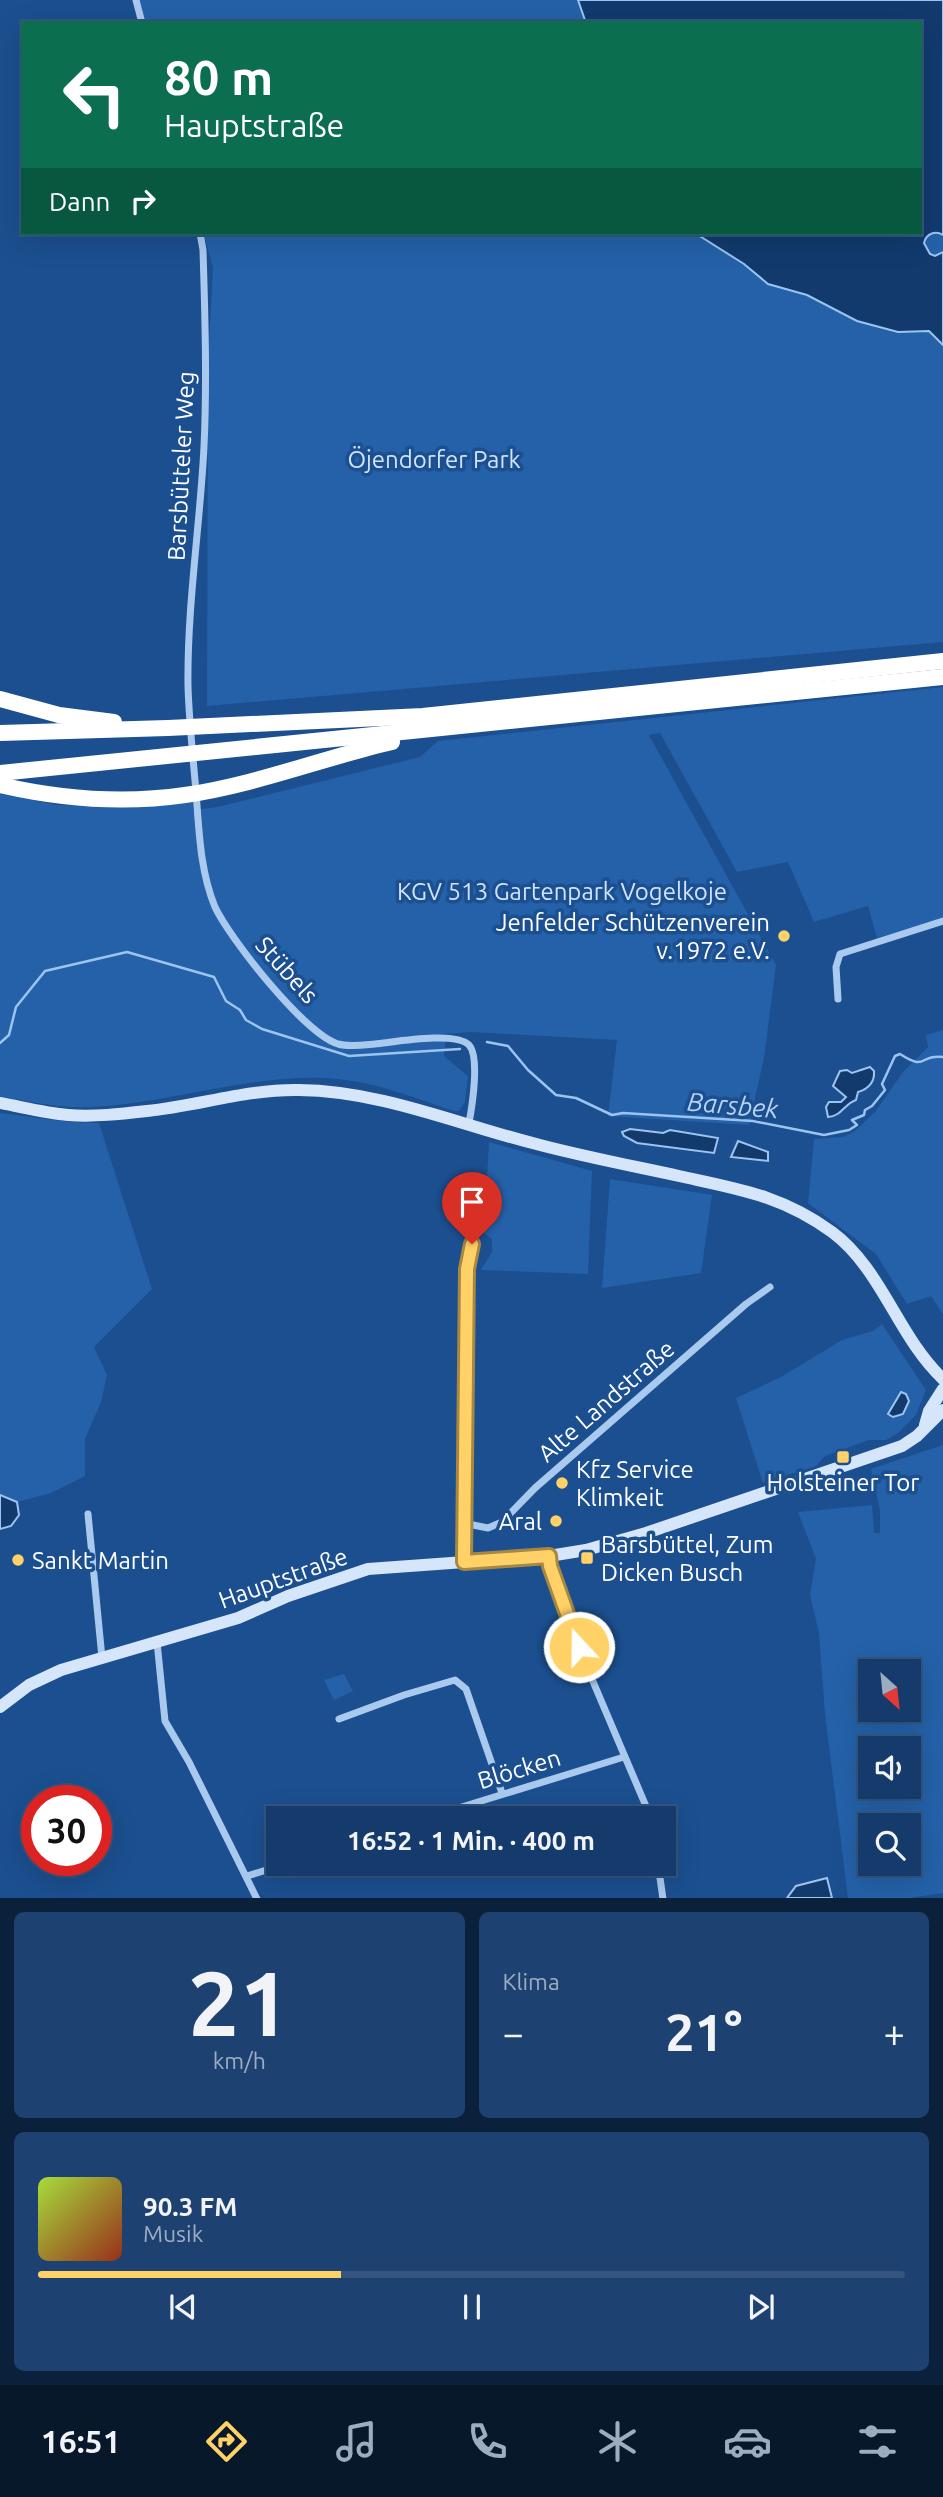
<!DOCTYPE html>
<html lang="de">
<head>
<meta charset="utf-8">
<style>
	body { margin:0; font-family:Ubuntu,sans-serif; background:#1d4271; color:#f1f3f6; height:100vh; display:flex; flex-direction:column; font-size:26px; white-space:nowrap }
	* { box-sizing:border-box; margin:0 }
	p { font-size:23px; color:#9dadc1 }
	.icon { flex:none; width:38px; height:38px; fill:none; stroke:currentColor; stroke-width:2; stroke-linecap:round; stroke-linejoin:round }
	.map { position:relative; height:1898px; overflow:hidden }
	.panel { display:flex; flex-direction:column; gap:14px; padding:14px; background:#0b203b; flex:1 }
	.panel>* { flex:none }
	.hud { position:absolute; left:21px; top:21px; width:901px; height:214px; border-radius:0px; box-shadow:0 7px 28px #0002,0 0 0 2px #33557e; background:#0b6e4f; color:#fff; overflow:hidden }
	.needle { width:46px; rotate:153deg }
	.buttons { position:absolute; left:858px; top:1659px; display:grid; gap:14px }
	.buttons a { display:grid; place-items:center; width:63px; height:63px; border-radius:0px; background:#143b6b; box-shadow:0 7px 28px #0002,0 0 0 2px #33557e; font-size:35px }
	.speed { position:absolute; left:21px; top:1785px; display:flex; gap:14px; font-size:35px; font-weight:700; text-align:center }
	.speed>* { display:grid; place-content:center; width:91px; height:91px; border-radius:50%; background:#143b6b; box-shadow:0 7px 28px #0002,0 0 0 2px #33557e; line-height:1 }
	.speed .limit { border:10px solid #d22; background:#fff; color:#111 }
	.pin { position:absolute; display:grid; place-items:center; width:60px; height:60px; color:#fff; margin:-72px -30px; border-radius:50% 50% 50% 0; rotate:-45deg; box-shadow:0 0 7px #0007 }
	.pin .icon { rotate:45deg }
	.me { position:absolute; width:77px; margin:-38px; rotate:339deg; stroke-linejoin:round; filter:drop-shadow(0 0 5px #0008) }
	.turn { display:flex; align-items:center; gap:24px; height:147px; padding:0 28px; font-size:32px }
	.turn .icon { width:91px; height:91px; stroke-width:2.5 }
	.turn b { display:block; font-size:49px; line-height:60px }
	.then { display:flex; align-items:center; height:66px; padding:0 28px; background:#0003; gap:14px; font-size:26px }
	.big { font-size:52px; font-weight:700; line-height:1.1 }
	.panel .tile { flex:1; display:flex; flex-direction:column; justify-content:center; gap:10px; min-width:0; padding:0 24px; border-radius:10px; background:#1d4271 }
	.panel .dial { align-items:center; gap:0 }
	.dial b { font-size:91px; line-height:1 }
	.song { display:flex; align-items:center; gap:21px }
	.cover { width:84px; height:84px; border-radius:10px; background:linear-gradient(135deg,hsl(80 70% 55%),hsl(10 70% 35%)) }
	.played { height:7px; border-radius:4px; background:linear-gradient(90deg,#ffd166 35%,#33557e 35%) }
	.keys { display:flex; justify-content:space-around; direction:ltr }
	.heat { display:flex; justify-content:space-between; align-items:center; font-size:38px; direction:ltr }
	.panel .tiles { flex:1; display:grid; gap:14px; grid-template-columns:1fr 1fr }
	.tile:last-child { grid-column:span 2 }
	.trip { position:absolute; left:266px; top:1806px; width:410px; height:70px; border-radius:0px; background:#143b6b; box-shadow:0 7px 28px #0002,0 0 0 2px #33557e; font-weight:700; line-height:70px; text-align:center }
	.tab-bar { display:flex; height:112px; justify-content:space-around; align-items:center; background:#08182b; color:#9dadc1 }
	.tab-bar .icon { width:49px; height:49px }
	.tab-bar .active { color:#ffd166 }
	.tab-bar b { font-size:32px; color:#f1f3f6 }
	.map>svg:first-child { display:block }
	.green { fill:#2461a8; fill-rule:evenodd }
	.water { fill:#123a6d; stroke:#9cc4f0; stroke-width:2 }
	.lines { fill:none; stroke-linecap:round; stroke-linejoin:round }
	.stream { stroke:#9cc4f0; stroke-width:2.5 }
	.street { stroke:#a9c9ee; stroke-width:7 }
	.secondary { stroke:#d6e6fa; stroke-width:12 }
	.highway { stroke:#fff; stroke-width:16 }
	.route-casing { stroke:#a68842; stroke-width:18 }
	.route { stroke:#ffd166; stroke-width:12 }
	.poi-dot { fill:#ffd166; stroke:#1b4f8f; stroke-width:2.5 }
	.labels { text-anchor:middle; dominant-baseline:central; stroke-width:7; stroke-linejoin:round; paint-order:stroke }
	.park-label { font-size:24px; fill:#cfe3fa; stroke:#1b4f8f }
	.street-label { font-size:24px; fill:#fff; stroke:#1b4f8f }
	.poi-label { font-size:24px; fill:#fff; stroke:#1b4f8f; text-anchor:start }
	.water-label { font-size:26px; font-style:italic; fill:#b5d3f5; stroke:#1b4f8f }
</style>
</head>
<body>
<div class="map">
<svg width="943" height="1899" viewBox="0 0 943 1899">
	<rect width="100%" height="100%" fill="#1b4f8f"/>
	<g class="green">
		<path d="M137,0H943V642L207,706L208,365L213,267L203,233H920V23H144Z"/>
		<path d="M943,687V918L877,938L868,906L814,922L788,862L737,872L660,733L649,735L776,965L764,1058L749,1125L608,1116L617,1040L471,1032L446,1034L444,1056L468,1076L465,1102L459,1111H454C418,1099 383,1085 346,1080C261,1069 174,1104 90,1107C61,1109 29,1101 0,1097V794L58,805L136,806L193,800V810L217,807L420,757L438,741Z"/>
		<path d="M943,1030V1314L931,1296L907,1304L876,1254L808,1203L814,1139L843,1137L855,1131L875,1112L903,1072L928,1047L926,1035Z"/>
		<path d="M0,1113L70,1122L99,1123L152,1289L94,1347L107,1375L101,1402L85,1439V1476L51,1493L17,1502L0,1495Z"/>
		<path d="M489,1142L592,1171L588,1274L481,1270L492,1252V1239L484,1233Z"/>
		<path d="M610,1179L712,1195L701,1273L602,1288Z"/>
		<path d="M882,1324L926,1390L916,1415L898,1433L886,1440H869L825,1456L816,1466L763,1483L736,1398L781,1377L842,1340L873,1331Z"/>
		<path d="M943,1445V1893L910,1898H848L825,1714L819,1633L810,1595L816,1559L798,1512L872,1505L874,1533H880V1510L871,1469ZM870,1671H908V1710H870ZM870,1748H908V1787H870ZM870,1825H908V1864H870Z"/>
		<path d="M344,1674L353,1691L334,1700L324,1680Z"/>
	</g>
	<g class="water">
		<path d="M578,0H943V235C935,230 926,234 924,243L930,254L935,256L943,252V345L929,331L898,332L857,321L807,295L768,284L744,264L695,233H920V23H586Z"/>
		<path d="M870,1067L874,1071C875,1081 869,1089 858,1092L856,1100C844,1104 842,1116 828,1117L826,1107L829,1102H841L846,1097L833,1086L840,1071L847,1070L852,1073Z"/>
		<path d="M630,1129L663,1133L670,1130L718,1138L714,1153L637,1143L624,1136L622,1132Z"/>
		<path d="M738,1141L768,1152V1161L731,1157Z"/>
		<path d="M901,1392L906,1394L909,1401L903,1414L893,1417L888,1414Z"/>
		<path d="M0,1495L17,1502L19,1515L11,1526L0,1529Z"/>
		<path d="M827,1878L832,1898H787L796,1886Z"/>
	</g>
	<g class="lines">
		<g class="stream">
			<path d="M487,1042L508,1046L528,1070L556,1095L576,1098L612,1115L623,1113L753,1121L824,1135L849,1130L857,1125L852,1120L864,1115L865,1110L872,1106L885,1090L882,1084L895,1056L900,1054C928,1072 918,1054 943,1057"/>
			<path d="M0,1043L9,1035L16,1007L45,971L127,952L214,977L226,1001L240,1010L246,1020L262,1029L349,1056L460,1049"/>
		</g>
		<g class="street">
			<path d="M136,0L142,23"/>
			<path d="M200,233L203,250C205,315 207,381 204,447C200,526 187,606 188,686C189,721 193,756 196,792C199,830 200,871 215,907C230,939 305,1034 338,1044C349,1047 363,1045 375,1044C395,1042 455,1031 469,1045C480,1057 472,1107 469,1123"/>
			<path d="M838,999L836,967L840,954L943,921"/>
			<path d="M88,1514L102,1658"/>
			<path d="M463,1523L488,1528L502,1522L535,1488L746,1304L770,1287"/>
			<path d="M549,1556V1566L569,1625L651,1818"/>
			<path d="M464,1562L467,1269L472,1244"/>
			<path d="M157,1642L165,1721L189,1762L257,1899"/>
			<path d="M339,1719L404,1695L455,1680L466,1689L502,1793"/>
			<path d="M426,1818L624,1757"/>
			<path d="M658,1864L663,1899"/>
			<path d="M247,1876L286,1864"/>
		</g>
		<g class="secondary">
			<path d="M0,1103C22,1107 45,1113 68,1115C94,1117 121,1114 147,1111C198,1106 247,1089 299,1090C383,1091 459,1125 540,1145C586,1157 633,1166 679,1176C738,1189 781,1195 832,1232C882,1269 898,1337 943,1379"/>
			<path d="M925,1425L929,1411L943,1389"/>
			<path d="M0,1707L29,1685L61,1670L238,1618L288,1596L368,1569L549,1556L586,1550L646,1533L902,1446L917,1436L943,1410"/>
		</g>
		<g class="highway">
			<path d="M0,699L59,715L114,722"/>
			<path d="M0,733L168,728L423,716L943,661"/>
			<path d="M0,773L943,677"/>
			<path d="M0,785C61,799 123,804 185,795C255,785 323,758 392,742"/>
		</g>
	</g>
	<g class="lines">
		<g class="route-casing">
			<path id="route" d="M472,1244L467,1269L464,1562L549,1556L550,1566L579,1647"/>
		</g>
		<use href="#route" class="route"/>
	</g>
	<g class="poi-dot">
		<circle cx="784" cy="936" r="7"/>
		<rect x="836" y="1450" width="14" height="14" rx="3.5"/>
		<circle cx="562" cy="1483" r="7"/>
		<circle cx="556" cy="1521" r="7"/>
		<rect x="580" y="1551" width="14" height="14" rx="3.5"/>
		<circle cx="18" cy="1560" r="7"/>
	</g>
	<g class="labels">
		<g class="park-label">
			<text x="434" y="459">Öjendorfer Park</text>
			<text x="562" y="891">KGV 513 Gartenpark Vogelkoje</text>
		</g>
		<g class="street-label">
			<text transform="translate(181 466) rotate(-87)">Barsbütteler Weg</text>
			<text transform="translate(287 970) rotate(48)">Stübels</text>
			<text transform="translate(606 1401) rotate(-41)">Alte Landstraße</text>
			<text transform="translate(283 1578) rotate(-20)">Hauptstraße</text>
			<text transform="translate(519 1769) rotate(-17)">Blöcken</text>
		</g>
		<g class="poi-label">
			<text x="770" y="922" text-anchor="end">Jenfelder Schützenverein<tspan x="770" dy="28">v.1972 e.V.</tspan></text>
			<text x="576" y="1469">Kfz Service<tspan x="576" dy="28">Klimkeit</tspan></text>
			<text x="843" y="1482" text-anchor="middle">Holsteiner Tor</text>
			<text x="542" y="1521" text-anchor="end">Aral</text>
			<text x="601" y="1544">Barsbüttel, Zum<tspan x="601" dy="28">Dicken Busch</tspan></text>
			<text x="32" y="1560">Sankt Martin</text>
		</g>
		<g class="water-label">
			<text transform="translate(733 1105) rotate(5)">Barsbek</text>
		</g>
	</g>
</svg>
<div class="buttons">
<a><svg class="needle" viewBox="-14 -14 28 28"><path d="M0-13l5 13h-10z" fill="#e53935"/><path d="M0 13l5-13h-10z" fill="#9dadc1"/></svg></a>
<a><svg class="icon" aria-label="sound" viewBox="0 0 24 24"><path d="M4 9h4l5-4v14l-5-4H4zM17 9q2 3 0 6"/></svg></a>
<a><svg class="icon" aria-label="search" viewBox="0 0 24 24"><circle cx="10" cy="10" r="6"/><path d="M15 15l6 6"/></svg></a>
</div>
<div class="speed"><div class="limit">30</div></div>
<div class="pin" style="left:472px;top:1244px;background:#d93025"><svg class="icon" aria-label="arrive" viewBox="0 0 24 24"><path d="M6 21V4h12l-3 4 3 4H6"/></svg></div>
<svg class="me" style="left:579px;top:1647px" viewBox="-20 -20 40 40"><circle r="17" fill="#ffd166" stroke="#fff" stroke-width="3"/><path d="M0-11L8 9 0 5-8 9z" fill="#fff"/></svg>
<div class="trip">16:52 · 1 Min. · 400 m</div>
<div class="hud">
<div class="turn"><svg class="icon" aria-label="left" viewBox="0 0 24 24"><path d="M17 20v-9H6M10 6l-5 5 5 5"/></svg><div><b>80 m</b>Hauptstraße</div></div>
<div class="then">Dann<svg class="icon" aria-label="right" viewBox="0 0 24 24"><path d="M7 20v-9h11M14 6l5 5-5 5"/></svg></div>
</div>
</div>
<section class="panel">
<div class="tiles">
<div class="tile dial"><b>21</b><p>km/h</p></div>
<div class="tile"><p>Klima</p>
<div class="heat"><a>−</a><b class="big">21°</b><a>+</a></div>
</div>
<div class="tile">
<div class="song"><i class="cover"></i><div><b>90.3 FM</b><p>Musik</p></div></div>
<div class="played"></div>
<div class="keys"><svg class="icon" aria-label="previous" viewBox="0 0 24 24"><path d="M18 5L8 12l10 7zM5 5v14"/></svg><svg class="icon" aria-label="pause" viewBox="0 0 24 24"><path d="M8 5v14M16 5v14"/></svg><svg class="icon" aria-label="next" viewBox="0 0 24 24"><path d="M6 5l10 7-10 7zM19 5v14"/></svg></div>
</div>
</div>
</section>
<nav class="tab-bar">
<b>16:51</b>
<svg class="icon active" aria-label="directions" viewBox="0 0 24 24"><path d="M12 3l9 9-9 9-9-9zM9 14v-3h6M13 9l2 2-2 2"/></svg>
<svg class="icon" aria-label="music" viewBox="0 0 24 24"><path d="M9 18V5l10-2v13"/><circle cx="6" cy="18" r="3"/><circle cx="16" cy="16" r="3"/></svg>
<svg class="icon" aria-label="phone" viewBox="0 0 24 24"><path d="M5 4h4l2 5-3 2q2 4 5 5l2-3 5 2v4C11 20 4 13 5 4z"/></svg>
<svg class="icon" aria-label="climate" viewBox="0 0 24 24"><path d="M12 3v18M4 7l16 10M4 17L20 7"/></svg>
<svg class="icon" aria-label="car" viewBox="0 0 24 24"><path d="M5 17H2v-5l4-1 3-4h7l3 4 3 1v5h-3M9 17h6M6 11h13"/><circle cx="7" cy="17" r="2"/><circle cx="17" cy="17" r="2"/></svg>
<svg class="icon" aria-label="filters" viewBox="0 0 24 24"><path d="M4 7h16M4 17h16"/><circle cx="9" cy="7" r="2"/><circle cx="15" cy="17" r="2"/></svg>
</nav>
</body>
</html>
